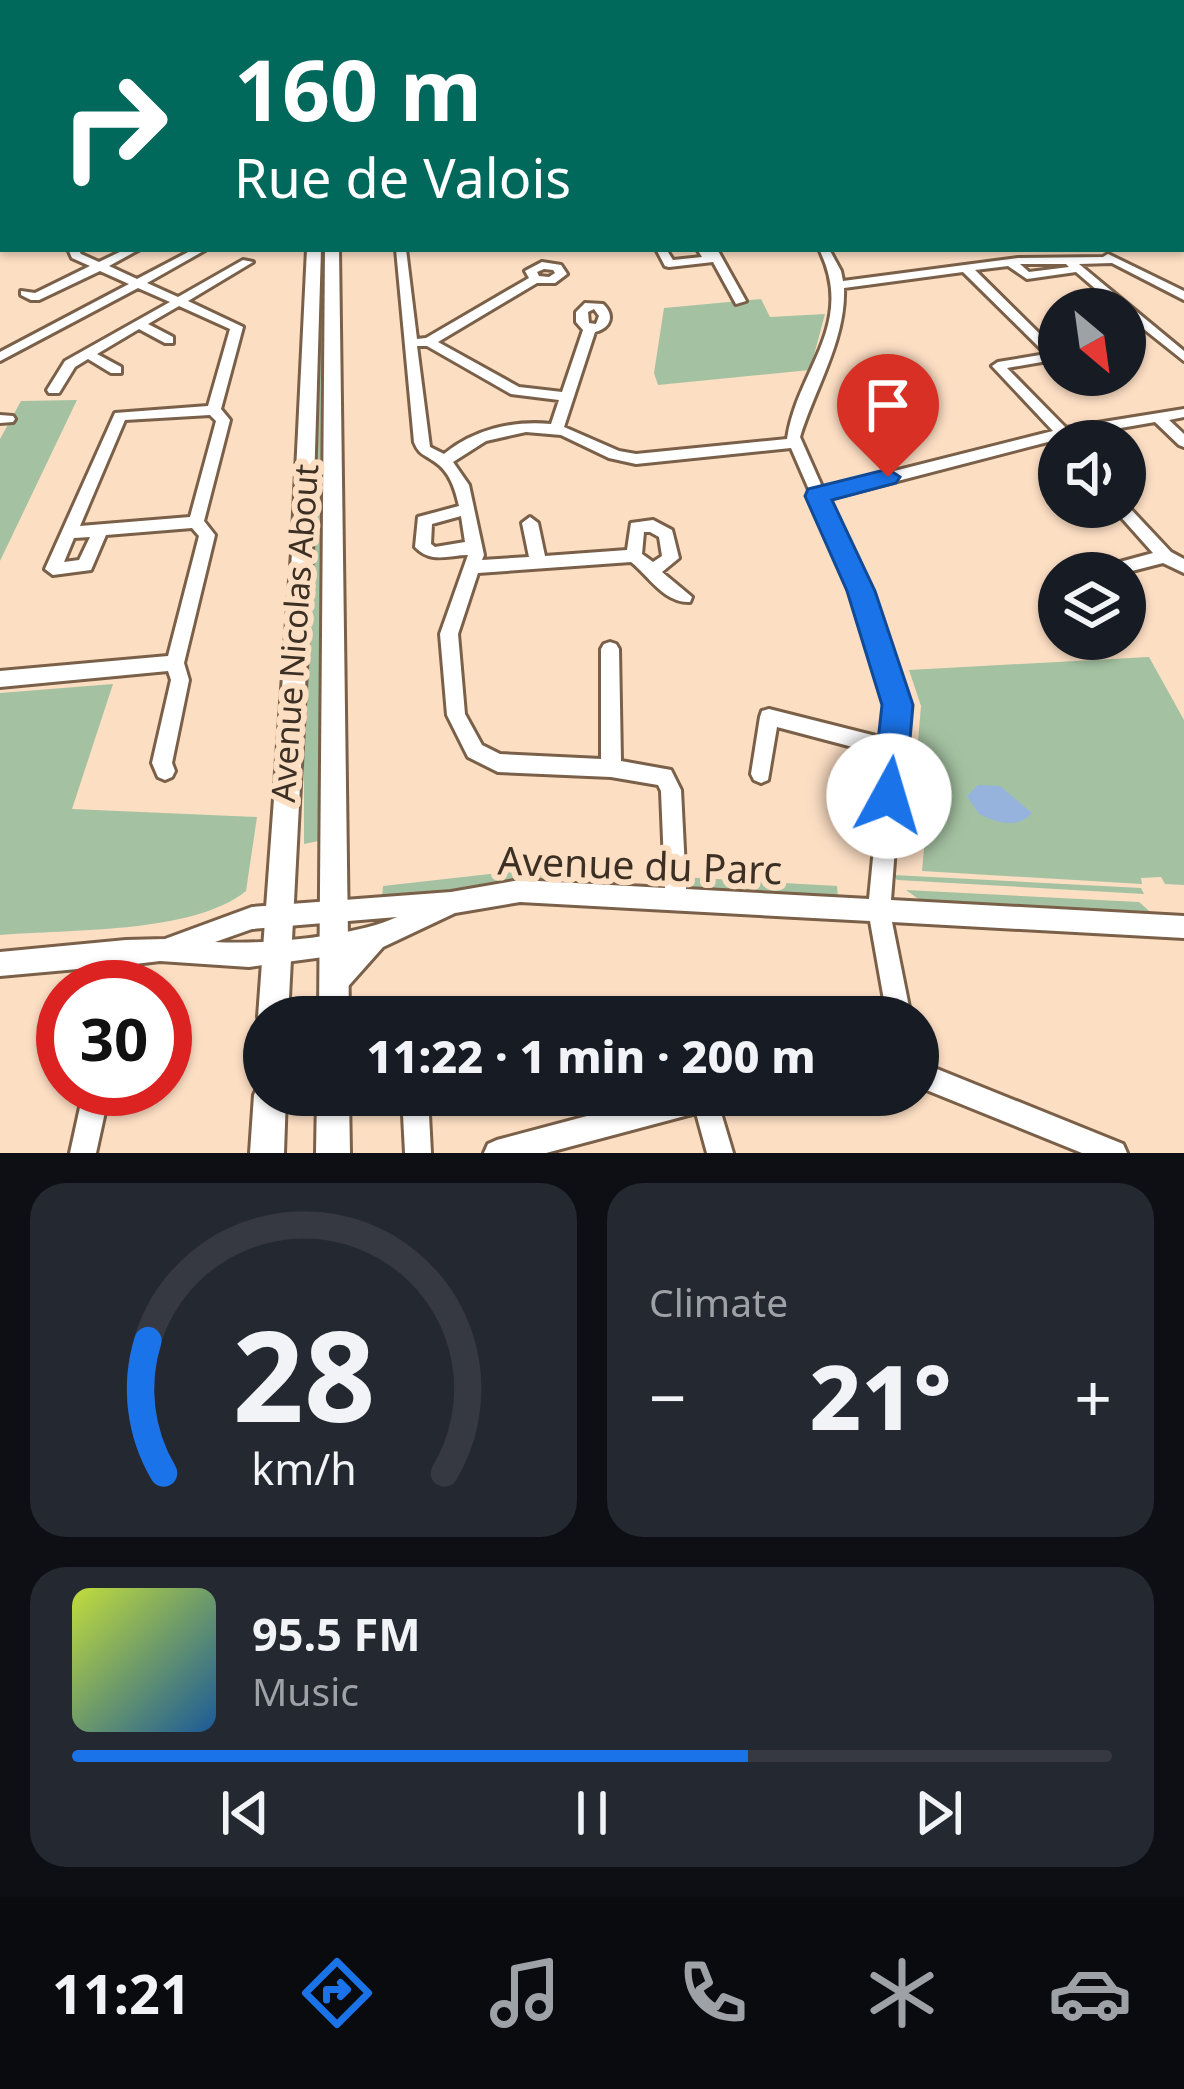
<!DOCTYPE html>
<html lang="en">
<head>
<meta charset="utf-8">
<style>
	body { margin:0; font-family:"Noto Sans",sans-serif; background:#242831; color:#f1f3f6; height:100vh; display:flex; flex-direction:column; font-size:45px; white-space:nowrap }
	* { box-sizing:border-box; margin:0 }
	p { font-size:39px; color:#9ea1a6 }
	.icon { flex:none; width:66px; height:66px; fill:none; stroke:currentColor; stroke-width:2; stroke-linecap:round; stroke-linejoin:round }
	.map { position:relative; height:1153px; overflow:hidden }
	.details { display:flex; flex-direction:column; gap:30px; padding:30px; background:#0d0f14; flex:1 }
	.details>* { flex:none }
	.hud { position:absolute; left:0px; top:0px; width:1185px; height:252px; box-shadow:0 3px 9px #0004; background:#00695c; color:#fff; overflow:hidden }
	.needle { width:78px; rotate:151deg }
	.tools { position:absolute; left:1038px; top:288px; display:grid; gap:24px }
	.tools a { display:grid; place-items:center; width:108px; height:108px; border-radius:50%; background:#171b24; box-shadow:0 3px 9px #0004; font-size:60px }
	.speed { position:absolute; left:36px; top:960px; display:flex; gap:24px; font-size:60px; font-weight:700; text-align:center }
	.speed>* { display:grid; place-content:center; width:156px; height:156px; border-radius:50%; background:#171b24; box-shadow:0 3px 9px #0004; line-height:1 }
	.speed .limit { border:18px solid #d22; background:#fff; color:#111 }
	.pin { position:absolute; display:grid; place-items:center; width:102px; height:102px; color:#fff; margin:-123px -51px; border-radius:50% 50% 50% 0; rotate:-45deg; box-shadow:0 0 12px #0007 }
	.pin .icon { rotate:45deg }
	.me { position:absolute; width:132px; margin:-66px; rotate:6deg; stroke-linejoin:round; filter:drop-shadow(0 0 9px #0008) }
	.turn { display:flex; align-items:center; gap:42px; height:252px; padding:0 36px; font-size:54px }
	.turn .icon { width:156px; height:156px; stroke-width:2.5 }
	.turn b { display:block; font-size:84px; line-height:102px }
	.big { font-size:90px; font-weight:800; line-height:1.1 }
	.details .tile { flex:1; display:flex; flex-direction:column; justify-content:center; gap:18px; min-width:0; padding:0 42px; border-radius:36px; background:#242831 }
	.details .dial { align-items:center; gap:0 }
	.dial svg { height:312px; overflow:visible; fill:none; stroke:#363941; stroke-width:7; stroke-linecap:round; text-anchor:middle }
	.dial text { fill:#f1f3f6; stroke:none }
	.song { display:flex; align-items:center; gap:36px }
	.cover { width:144px; height:144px; border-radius:18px; background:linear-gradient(135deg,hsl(70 70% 55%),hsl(210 70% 35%)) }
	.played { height:12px; border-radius:6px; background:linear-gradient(90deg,#1a73e8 65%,#363941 65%) }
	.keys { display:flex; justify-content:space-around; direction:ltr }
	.heat { display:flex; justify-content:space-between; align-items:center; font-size:66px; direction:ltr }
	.details .tiles { flex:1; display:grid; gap:30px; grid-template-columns:1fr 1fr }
	.tile:last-child { grid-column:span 2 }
	.trip { position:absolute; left:243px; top:996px; width:696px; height:120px; border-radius:60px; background:#171b24; box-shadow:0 3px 9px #0004; font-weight:800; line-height:120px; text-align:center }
	.tabs { display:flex; height:192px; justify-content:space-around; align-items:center; background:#090b0e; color:#9ea1a6 }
	.tabs .icon { width:84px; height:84px }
	.tabs .active { color:#1a73e8 }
	.tabs b { font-size:54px; color:#f1f3f6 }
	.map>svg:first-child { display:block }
	.green { fill:#a4c2a2 }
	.water { fill:#95b3dd }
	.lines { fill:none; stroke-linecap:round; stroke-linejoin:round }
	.minor-casing { stroke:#7a6048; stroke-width:6 }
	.major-casing { stroke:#7a6048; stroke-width:6 }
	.minor { fill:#fff; fill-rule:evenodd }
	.major { fill:#fff; fill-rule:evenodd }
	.route { fill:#1a73e8; stroke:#114b97; stroke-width:3 }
	.labels { text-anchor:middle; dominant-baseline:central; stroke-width:12; stroke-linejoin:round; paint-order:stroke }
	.street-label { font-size:33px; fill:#3c3025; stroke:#fcdec3 }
	.near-street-label { font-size:39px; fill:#3c3025; stroke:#fcdec3 }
</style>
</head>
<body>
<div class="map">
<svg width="1184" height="1153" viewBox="0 0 1184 1153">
	<rect width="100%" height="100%" fill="#fcdec3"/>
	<g class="green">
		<path d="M320,249L325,291L323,840L304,844V691Z"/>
		<path d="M761,299L770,317L825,314L810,370L658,385L654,373L664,308Z"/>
		<path d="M77,400L0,561V439L21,401Z"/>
		<path d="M1149,657L1184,720V885L1165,884L1161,877L1141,878L1142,884L922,871L926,828L911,823L921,706L909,670Z"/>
		<path d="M113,684L72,809L257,817L246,891C193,934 69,929 0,935V693Z"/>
		<path d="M534,869L626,874V887L382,897L383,886Z"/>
		<path d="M893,875L1141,888L1144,894L897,880Z"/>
		<path d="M681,877L837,886L838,898L697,892Z"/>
		<path d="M906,890L1139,902L1155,916L924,903Z"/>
	</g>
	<path class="water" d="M978,785L1000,786L1032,813C1018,829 997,823 979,814L967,796Z"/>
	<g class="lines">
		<g class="minor-casing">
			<g id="minor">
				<path d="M127,0H133L134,3H128Z"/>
				<path d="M163,0L166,3H148Z"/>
				<path d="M245,0H252L250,3H243Z"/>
				<path d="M344,0H351L354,3H347Z"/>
				<path d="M749,0H755L756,3H750Z"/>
				<path d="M823,0H829L830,3H824Z"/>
				<path d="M948,0H959L956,2Z"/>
				<path d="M1172,0L1184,1V5Z"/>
				<path d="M1182,19H1184L1182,24Z"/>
				<path d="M3,48V52L0,53V49Z"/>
				<rect x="1182" y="60" width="2" height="4"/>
				<rect x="0" y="100" width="3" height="6"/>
				<rect x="1182" y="192" width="2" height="7"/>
				<path d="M68,249H78L81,254L99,262L126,249H140L109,266L137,279L194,249H207L147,283L178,297L243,260L253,262L188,301L243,327L221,409L230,420L204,521L215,535L184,663L189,680L172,763L175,771L172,777L165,780L158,777L152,763L171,680L168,671L0,687V671L168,656L199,536L192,528L106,535L91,570L53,575L45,569L115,413L208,406L230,329L179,306L148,324L173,337V343H165L139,329L97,354L121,367V373H111L88,359L75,367L59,393H49L47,390L65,361L170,302L138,288L0,361V352L129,284L100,271L39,300H31L21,295V291L35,293L90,266L72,258ZM210,415L216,421L190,517L80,526L125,420ZM90,537L79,560L64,562L74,538Z"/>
				<path d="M396,249H406L417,339L426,338L529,278L525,271L542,262L561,265L567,274L555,283H537L438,342L519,387L562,392L583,330L576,322V312L585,303L603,304C615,315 611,328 595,332L564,427L619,451L636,454L787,439C797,369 857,325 819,249H829L841,271L843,281L1018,258L1103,257L1108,254L1184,291V300L1112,263L1079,264L1184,351V361L1125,314V309H1119L1076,272L1027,279L1008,266L975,270L1059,353V359L1007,368L1066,428L1184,409V417L1169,420L1184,434V447L1179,445L1155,422L1063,438L828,499L869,591L906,705L891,900L1184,916V938L892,922L911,1017H887L870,921L520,902L455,913L383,947L343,992L335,996L327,992L323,984L327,976L346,954L249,967L160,961L135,964L130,987H106L111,966L0,976V952L126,940L165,939L252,907L451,892L520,880L665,888L661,791L658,785L611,777L498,772L468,757L447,715L440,634L468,555C449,555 431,564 415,547L418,517L459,506C455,489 450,472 435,462C424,454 419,455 414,442ZM1020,264H1066L1069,267L1029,272ZM544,269L553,270L555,273L549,277L539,276L537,272ZM963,272L1046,354L998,362L992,366L1053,431L823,489L800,437C815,388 846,340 844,288ZM594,309L599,316L596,324L589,323L588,312ZM417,346H427L511,394L559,400L551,424C513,420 473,430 444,454L430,447ZM526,432L561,435L609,458L636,464L791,448L853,591L888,705L884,738L769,709L762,711L760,717L751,774L754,780L761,783L768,780L777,727L883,755L869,899L686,889L681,790L671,770L621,761L619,649L616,644L610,642L604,644L601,649V759L500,754L482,745L465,714L458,634L478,573L631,562C650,577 664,603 690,602L692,597L662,572L679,558L672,530L653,520L631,523L627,550L545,556L538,523L530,517L522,523L529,557L482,560L484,555L469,485L453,462L486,441ZM461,516L465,542L435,547L431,544L432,524ZM644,532H650L659,537L662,556L653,562L642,554ZM397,917C354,937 263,945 215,942L252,929Z"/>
				<path d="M656,249H666L673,260L702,257L697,249H717L746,301L736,304L713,262L669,267L665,266Z"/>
				<path d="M0,415L13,416L15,419L13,422L0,423Z"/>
				<path d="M1125,503L1171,552L1184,559V573L1163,563L1124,573H1092L1094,569L1153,553L1112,507H1125Z"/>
				<path d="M918,1056L927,1059L937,1069L1123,1144L1127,1153H1082L919,1087Z"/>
				<path d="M84,1089H110L96,1153H70Z"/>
				<path d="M402,1095H428L431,1153H405Z"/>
				<path d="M666,1095H727L723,1104L719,1106L733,1153H707L696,1113L546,1153H484L488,1144L497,1140Z"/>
			</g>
		</g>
		<g class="major-casing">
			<g id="major">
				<path d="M0,0L17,3L0,4Z"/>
				<path d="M307,249H321L312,553L288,1017H264V1029L258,1017L292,553Z"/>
				<path d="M325,249H339L349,1017H319Z"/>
				<path d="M264,1081V1095H286L284,1153H250L254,1095L259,1084Z"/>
				<path d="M317,1095H349L350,1153H316Z"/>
			</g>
		</g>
		<use href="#minor" class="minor"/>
		<use href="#major" class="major"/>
	</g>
	<path class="route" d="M888,469L900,477L896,483L832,500L875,591L913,705L905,796L900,807L889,812L877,807L872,796L882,705L847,591L805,496L808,489Z"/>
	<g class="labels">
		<g class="street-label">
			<text transform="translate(294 633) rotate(-86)">Avenue Nicolas About</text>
		</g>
		<g class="near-street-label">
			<text transform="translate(640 864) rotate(2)">Avenue du Parc</text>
		</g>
	</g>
</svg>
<div class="tools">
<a><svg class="needle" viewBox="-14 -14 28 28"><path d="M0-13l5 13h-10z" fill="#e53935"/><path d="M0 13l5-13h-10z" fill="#9ea1a6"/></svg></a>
<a><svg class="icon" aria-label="sound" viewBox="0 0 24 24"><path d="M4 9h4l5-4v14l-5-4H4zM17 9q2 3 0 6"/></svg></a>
<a><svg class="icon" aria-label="layers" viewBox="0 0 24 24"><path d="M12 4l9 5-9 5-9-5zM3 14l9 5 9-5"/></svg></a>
</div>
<div class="speed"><div class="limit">30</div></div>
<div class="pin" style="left:888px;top:477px;background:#d93025"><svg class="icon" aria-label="arrive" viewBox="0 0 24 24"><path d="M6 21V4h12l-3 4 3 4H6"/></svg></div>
<svg class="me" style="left:889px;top:796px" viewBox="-20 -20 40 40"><circle r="19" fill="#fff"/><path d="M0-13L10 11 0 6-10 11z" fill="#1a73e8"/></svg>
<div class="trip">11:22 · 1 min · 200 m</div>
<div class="hud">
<div class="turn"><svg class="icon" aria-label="right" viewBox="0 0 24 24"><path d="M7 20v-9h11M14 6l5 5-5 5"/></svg><div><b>160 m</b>Rue de Valois</div></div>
</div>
</div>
<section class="details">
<div class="tiles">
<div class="tile dial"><svg viewBox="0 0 100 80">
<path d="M14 69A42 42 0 1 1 86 69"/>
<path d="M14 69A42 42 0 0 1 10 35" stroke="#1a73e8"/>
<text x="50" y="56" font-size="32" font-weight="700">28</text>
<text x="50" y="72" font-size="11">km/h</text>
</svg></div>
<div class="tile"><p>Climate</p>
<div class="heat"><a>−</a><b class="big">21°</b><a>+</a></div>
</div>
<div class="tile">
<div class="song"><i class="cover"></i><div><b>95.5 FM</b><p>Music</p></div></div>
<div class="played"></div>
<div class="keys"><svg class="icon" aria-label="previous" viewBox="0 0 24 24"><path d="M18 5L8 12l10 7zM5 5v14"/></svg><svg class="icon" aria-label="pause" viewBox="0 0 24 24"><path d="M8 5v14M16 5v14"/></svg><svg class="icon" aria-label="next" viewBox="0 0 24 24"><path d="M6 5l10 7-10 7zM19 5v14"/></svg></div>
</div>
</div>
</section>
<nav class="tabs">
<b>11:21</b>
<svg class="icon active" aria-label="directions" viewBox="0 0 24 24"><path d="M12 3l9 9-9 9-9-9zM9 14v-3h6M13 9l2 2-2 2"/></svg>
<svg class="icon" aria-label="music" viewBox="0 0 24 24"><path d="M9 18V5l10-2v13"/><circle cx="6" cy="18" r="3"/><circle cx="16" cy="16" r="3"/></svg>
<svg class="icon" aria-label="phone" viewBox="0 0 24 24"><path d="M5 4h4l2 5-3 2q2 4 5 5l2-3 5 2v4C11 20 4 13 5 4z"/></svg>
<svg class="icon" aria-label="climate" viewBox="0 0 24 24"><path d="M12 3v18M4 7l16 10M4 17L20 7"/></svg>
<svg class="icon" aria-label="car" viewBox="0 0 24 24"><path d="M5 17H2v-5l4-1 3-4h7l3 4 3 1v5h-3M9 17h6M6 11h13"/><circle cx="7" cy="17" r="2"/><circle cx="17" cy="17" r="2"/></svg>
</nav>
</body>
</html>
